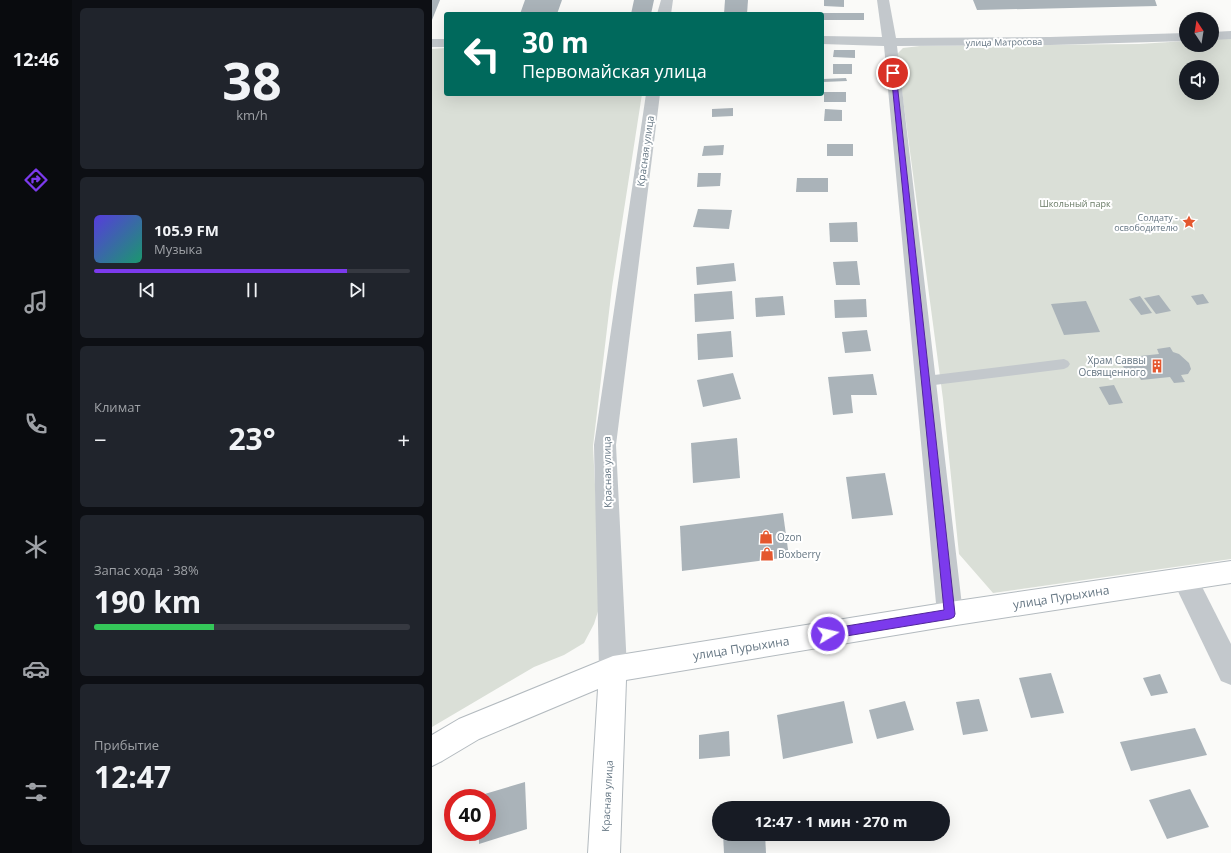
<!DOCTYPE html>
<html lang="ru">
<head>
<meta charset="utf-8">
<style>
	body { margin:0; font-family:"Open Sans",sans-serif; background:#20242c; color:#f1f3f6; height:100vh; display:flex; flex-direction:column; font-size:15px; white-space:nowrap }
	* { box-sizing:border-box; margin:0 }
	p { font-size:13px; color:#9ea1a6 }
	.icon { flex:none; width:22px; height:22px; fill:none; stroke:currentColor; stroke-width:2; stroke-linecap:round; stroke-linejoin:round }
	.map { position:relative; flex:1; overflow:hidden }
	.panel { display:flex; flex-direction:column; gap:8px; padding:8px; background:#0d0f14; width:360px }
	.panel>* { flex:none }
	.banner { position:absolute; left:12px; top:12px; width:380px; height:84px; border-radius:4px; box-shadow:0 4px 16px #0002; background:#00695c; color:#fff; overflow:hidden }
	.needle { width:26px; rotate:348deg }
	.tools { position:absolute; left:747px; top:12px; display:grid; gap:8px }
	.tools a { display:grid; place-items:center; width:40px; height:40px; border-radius:50%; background:#171b24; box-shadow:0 4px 16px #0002; font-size:20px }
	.speed { position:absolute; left:12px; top:789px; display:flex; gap:8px; font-size:20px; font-weight:700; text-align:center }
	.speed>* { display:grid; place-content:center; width:52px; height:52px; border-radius:50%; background:#171b24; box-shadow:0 4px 16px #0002; line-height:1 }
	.speed .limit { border:6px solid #d22; background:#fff; color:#111 }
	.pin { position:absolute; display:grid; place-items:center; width:34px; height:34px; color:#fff; margin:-17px; border:2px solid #fff; border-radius:50%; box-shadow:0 1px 4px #0007 }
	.me { position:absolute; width:44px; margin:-22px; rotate:81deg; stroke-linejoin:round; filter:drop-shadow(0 0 3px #0008) }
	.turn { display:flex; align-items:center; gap:14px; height:84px; padding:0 12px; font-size:18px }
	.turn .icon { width:52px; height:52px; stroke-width:2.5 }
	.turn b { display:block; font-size:28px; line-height:34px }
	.big { font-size:30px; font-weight:700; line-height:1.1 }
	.panel .widget { flex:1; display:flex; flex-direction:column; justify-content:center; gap:6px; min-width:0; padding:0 14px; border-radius:6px; background:#20242c }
	.panel .dial { align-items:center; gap:0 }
	.dial b { font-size:52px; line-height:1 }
	.song { display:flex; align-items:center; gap:12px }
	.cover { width:48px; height:48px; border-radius:6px; background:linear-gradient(135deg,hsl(250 70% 55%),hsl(160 70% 35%)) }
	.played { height:4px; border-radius:2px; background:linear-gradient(90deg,#7c3aed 80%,#363941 80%) }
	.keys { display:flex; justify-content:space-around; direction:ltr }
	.heat { display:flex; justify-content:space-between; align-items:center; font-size:22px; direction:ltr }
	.charge { height:6px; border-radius:3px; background:linear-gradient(90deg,#34c759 38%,#363941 0) }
	.trip { position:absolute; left:280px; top:801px; width:238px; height:40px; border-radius:20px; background:#171b24; box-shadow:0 4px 16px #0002; font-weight:700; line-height:40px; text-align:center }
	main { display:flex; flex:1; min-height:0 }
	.menu { display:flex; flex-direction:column; width:72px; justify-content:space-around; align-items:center; background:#090b0e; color:#9ea1a6 }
	.menu .icon { width:28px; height:28px }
	.menu .selected { color:#7c3aed }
	.menu b { font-size:18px; color:#f1f3f6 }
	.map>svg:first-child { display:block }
	.green { fill:#dadfd7; fill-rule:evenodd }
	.building { fill:#aab3b9 }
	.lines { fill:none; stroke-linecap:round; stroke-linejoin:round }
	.secondary-casing { stroke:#b3babf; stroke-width:2 }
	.lane { fill:#c3c8cc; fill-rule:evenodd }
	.street { fill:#c3c8cc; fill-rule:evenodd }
	.secondary { fill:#fff; fill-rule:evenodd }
	.route { fill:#7c3aed; stroke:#51269a }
	.labels { text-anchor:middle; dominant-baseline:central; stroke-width:4; stroke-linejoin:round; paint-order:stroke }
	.far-street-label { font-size:9px; fill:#657683; stroke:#fff }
	.far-park-label { font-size:9px; fill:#687a64; stroke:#fff }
	.far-poi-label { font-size:9px; fill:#657683; stroke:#fff; text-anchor:end }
	.street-label { font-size:10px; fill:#657683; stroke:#fff }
	.poi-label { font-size:10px; fill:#657683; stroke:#fff; text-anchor:start }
	.near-street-label { font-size:12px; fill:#657683; stroke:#fff }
</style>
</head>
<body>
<main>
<nav class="menu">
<b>12:46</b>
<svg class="icon selected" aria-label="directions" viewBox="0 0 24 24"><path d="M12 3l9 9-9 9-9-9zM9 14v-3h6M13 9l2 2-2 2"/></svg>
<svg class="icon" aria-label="music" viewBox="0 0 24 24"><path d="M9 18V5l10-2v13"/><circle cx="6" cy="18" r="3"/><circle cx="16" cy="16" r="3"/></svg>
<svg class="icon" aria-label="phone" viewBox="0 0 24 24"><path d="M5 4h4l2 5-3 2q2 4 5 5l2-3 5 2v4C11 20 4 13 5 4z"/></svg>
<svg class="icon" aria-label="climate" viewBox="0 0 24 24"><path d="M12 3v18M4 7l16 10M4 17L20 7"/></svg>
<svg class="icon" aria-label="car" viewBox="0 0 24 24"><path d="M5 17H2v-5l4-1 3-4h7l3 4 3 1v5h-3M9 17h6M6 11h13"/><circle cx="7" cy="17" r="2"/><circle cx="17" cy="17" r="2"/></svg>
<svg class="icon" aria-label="filters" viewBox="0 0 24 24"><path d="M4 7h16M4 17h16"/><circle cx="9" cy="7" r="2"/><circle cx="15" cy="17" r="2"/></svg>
</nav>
<section class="panel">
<div class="widget dial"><b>38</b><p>km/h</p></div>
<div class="widget">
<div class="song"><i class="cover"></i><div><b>105.9 FM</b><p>Музыка</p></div></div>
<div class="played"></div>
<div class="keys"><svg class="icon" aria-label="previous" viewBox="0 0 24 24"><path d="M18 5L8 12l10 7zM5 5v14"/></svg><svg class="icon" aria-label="pause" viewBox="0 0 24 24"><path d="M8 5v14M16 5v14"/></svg><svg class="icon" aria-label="next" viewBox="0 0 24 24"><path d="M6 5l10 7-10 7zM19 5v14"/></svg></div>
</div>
<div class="widget"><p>Климат</p>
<div class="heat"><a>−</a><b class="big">23°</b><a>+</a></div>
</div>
<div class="widget"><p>Запас хода · 38%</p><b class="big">190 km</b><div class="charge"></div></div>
<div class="widget"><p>Прибытие</p><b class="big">12:47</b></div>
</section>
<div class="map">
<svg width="799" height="853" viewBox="0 0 799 853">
	<rect width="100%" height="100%" fill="#fafaf8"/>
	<g class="green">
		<path d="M799,38V559L561,593L527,554L511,399L465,54L471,48L488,46L707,44L754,41V45H780V39ZM754,67H780V93H754Z"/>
		<path d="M14,48V94H210L180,287L161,446L169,602L162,624L152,643L132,655L102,667L0,727V49Z"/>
	</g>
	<g class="building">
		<path d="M0,0H8L0,20Z"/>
		<path d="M93,0H130L125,14H88Z"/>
		<path d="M202,0H222L219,14H199Z"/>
		<path d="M293,0H316L315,14H292Z"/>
		<path d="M392,0H412V7L392,6Z"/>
		<path d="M541,0H723L725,6L545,10Z"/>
		<rect x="390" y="13" width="42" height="7"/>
		<path d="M402,50H423V58L401,57Z"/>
		<rect x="401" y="64" width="19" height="10"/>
		<path d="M414,78L415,81L391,82V79Z"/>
		<rect x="392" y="92" width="22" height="10"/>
		<path d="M301,108V116L280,117V109Z"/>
		<path d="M393,109L410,110V121H392Z"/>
		<rect x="395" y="144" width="26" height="12"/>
		<path d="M292,145L291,155L270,156L272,146Z"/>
		<path d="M266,173H289L288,186L265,187Z"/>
		<path d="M365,178H396V192H364Z"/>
		<path d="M266,209L300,210L297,229L261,227Z"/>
		<path d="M425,222L426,242H398L397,223Z"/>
		<path d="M425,261L428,285H404L401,262Z"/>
		<path d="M302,263L304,281L265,285L264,267Z"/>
		<path d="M300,291L302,319L263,322L262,294Z"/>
		<path d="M771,294L777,303L765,305L759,296Z"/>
		<path d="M727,295L739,311L724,314L712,298Z"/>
		<path d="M351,296L353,315L324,317L323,298Z"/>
		<path d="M708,296L720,313L709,315L697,299Z"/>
		<path d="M434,299L435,317L403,318L402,300Z"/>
		<path d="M654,301L668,332L632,335L619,304Z"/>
		<path d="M435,330L439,351L413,353L410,332Z"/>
		<path d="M299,331L301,357L266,360L265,334Z"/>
		<path d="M738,347L741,352L747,354L757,363L759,369L756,374L749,375L753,382L742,383L738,377L709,380L706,374L696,376L689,362L702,361L699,357L727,354L725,349Z"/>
		<path d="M301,373L309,399L271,407L265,380Z"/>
		<path d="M441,374L445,395H419L421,413L401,415L396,377Z"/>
		<path d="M682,385L691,403L677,405L667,387Z"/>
		<path d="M305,438L308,478L261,483L259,443Z"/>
		<path d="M453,473L461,515L420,519L414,477Z"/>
		<path d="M351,513L357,557L250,571L248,526Z"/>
		<path d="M619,673L632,713L599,718L587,678Z"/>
		<path d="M728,674L736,693L719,696L711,678Z"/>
		<path d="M547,699L556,731L531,735L524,702Z"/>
		<path d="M412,701L421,743L351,759L345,715Z"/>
		<path d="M473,701L482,730L445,739L437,710Z"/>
		<path d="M763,728L775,755L699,771L688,742Z"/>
		<path d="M297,731L298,756L267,759V735Z"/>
		<path d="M93,782L95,829L47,844V832H55V798H46V796Z"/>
		<path d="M758,789L777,827L735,839L717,800Z"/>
		<path d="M291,834H333L334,853H292Z"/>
	</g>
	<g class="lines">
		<g class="secondary-casing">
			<path id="secondary" d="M799,561V583L518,626L194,680L188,853H156L166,689L47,739L10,761L0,766V735L27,719L181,656L518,602Z"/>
		</g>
		<path class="lane" d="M632,359L636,361L638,364L636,367L632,369L494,386L490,384L488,381L490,378L494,376Z"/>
		<g class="street">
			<path d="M229,0H241L239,14H225Z"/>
			<path d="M445,0H457L464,38L618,37L754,33V41L618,45L465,46L531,614L527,623L518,626L509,623L505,614L452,46L390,44V36L450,37Z"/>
			<path d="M799,31V39L780,40V32Z"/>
			<rect x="0" y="39" width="14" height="8"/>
			<path d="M214,94H228L184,445L195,669L191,678L181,682L171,678L167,669L162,445Z"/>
			<path d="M753,568L762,571L799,644V685L789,681L740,579L744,571Z"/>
		</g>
		<use href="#secondary" class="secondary"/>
	</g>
	<path class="route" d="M459,72L464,73L523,614L522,617L518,619L396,639L392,637L390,634L392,630L396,629L512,610Z"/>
	<defs>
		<g id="sight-bare" transform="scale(1.08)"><path d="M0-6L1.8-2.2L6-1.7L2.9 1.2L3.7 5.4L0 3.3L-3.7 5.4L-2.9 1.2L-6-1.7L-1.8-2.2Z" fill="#e4572e" stroke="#fff" stroke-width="2.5" paint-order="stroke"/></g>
		<g id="building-bare" transform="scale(1.08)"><path d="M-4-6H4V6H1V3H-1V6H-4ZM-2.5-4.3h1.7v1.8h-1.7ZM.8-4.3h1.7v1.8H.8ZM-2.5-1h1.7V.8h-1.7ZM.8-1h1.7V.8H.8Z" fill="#e4572e" stroke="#fff" stroke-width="2.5" paint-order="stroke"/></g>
		<g id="shop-bare" transform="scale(1.08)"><path d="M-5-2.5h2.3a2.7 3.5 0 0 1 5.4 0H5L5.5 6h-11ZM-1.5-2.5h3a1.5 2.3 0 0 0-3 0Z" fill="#e4572e" stroke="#fff" stroke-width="2.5" paint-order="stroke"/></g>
	</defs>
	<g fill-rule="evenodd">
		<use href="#sight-bare" x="757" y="222"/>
		<use href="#building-bare" x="725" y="366"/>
		<use href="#shop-bare" x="334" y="537"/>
		<use href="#shop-bare" x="335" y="554"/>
	</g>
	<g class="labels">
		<g class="far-street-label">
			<text transform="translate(572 42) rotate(-1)">улица Матросова</text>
		</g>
		<g class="far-park-label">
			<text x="643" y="203">Школьный парк</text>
		</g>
		<g class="far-poi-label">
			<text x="746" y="217">Солдату -<tspan x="746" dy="10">освободителю</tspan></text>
		</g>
		<g class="street-label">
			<text transform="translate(213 151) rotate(-82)">Красная улица</text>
			<text transform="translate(175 472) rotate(-91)">Красная улица</text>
			<text transform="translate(175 796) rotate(-87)">Красная улица</text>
		</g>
		<g class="poi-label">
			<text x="714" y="360" text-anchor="end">Храм Саввы<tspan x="714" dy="12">Освященного</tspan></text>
			<text x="345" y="537">Ozon</text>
			<text x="346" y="554">Boxberry</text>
		</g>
		<g class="near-street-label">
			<text transform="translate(629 597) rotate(-9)">улица Пурыхина</text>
			<text transform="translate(309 648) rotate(-9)">улица Пурыхина</text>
		</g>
	</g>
</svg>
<div class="tools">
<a><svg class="needle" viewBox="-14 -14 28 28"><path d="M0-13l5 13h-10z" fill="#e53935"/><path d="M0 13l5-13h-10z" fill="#9ea1a6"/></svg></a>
<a><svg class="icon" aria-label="sound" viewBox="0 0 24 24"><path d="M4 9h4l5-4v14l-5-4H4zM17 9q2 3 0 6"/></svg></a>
</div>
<div class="speed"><div class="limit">40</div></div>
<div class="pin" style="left:461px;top:73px;background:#d93025"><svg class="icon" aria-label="arrive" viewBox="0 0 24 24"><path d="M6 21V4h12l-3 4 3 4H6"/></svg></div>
<svg class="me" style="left:396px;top:634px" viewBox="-20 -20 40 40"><circle r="17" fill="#7c3aed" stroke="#fff" stroke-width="3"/><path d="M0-11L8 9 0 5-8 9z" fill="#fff"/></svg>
<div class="trip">12:47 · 1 мин · 270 m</div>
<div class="banner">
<div class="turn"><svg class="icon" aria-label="left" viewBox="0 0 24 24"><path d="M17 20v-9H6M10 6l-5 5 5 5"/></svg><div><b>30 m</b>Первомайская улица</div></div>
</div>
</div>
</main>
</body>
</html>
